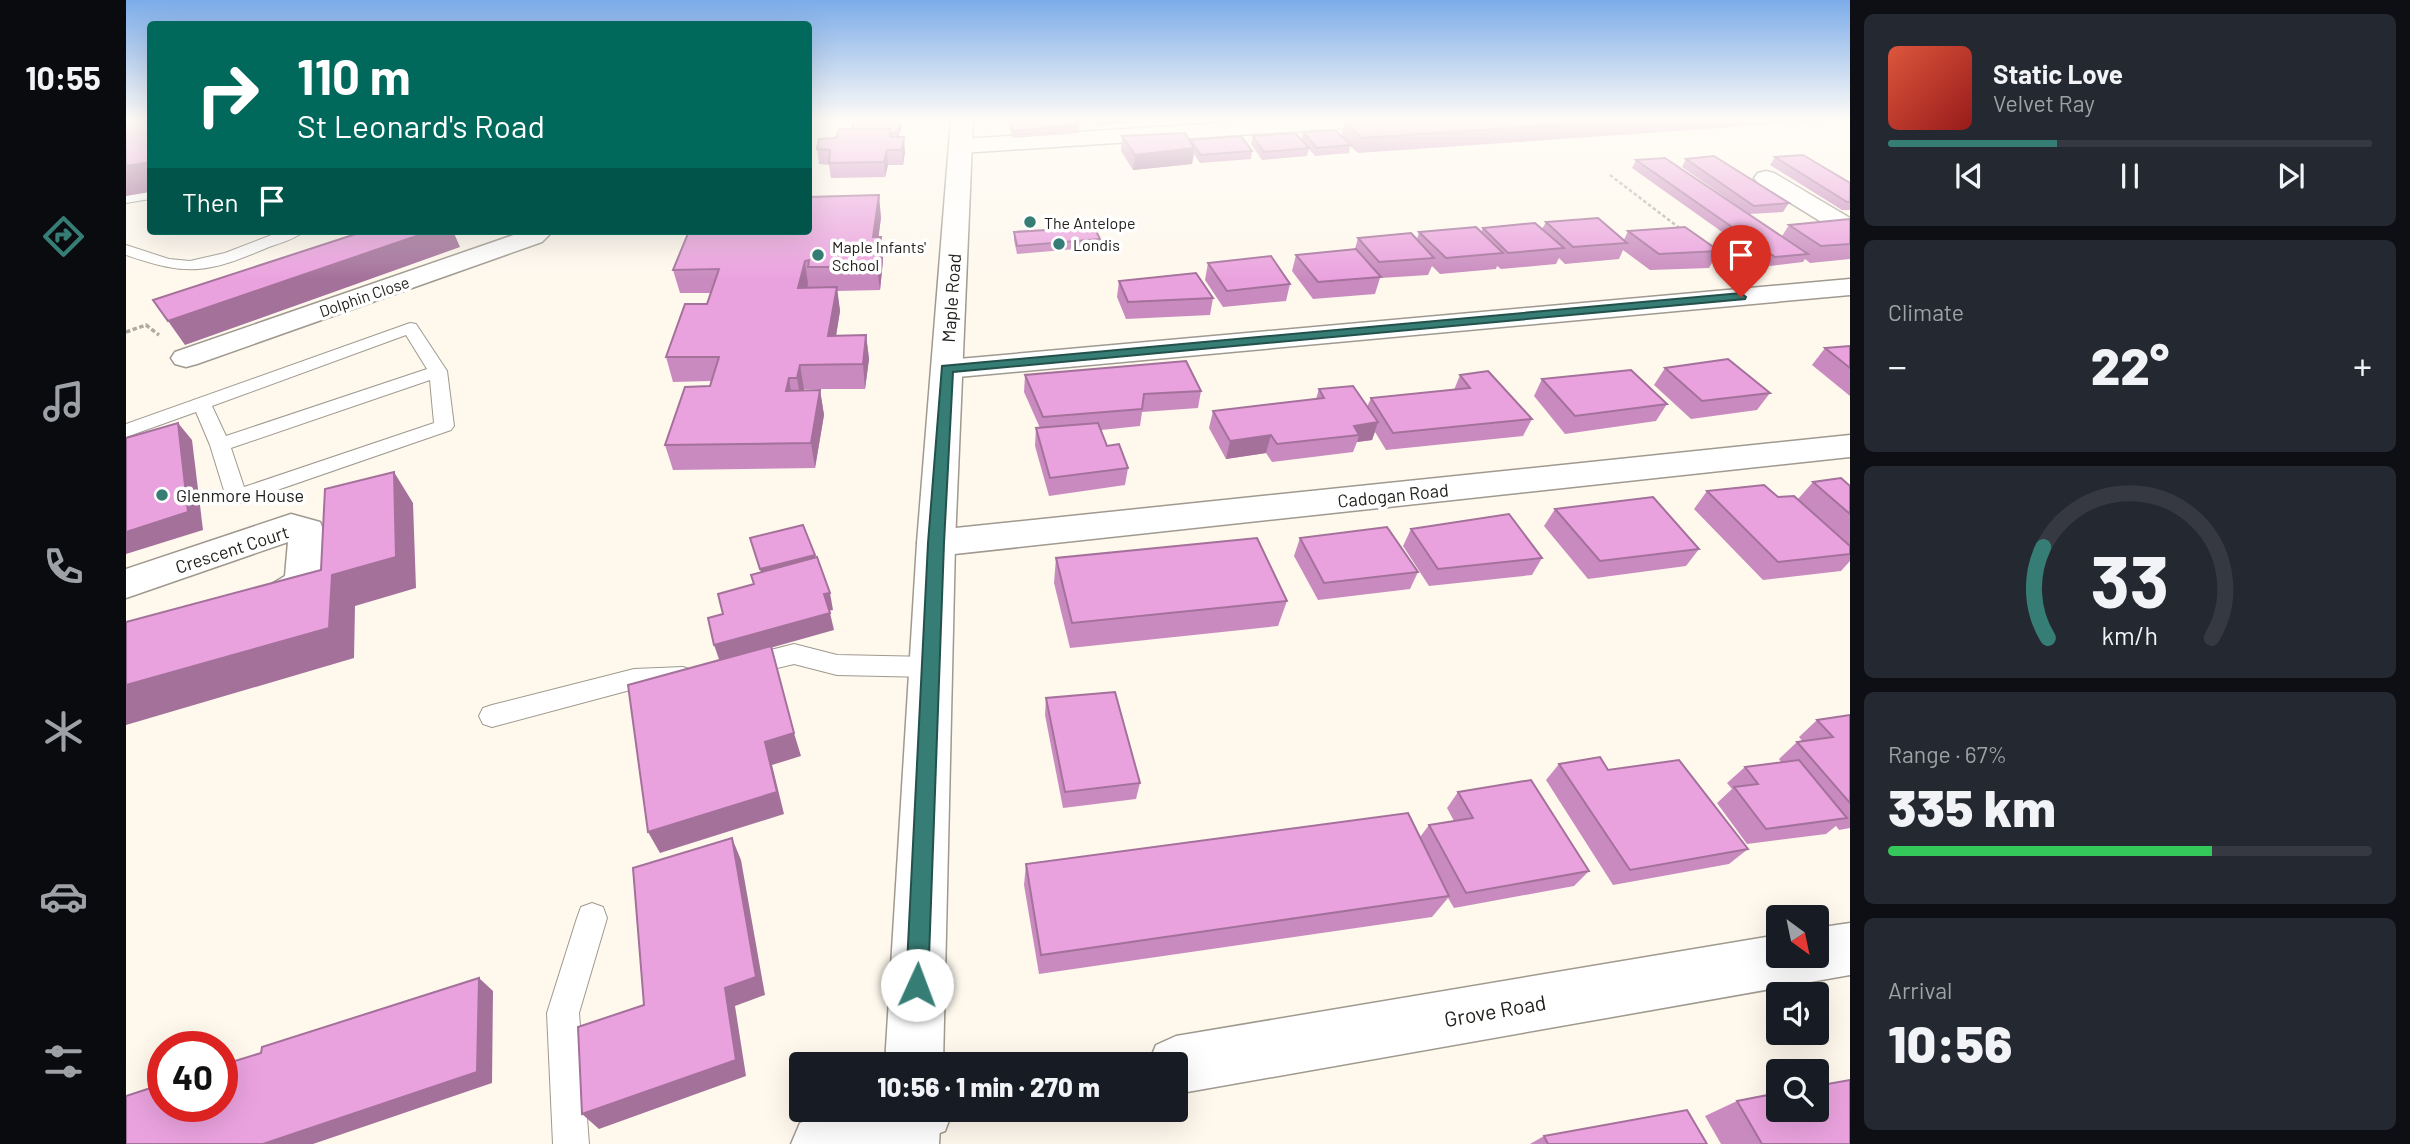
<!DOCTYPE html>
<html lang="en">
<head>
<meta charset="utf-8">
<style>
	body { margin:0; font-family:Barlow,sans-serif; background:#242831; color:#f1f3f6; height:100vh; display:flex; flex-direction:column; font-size:26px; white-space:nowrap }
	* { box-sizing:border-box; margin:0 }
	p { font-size:23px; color:#9ea1a6 }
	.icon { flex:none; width:38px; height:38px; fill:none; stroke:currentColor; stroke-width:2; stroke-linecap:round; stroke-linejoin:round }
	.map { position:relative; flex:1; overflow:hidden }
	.drawer { display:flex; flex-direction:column; gap:14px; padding:14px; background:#0d0f14; width:560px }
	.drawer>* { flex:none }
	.guide { position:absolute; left:21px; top:21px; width:665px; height:214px; border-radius:7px; box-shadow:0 7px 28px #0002; background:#00695c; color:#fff; overflow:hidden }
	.needle { width:46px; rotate:147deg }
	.fabs { position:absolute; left:1640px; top:905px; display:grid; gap:14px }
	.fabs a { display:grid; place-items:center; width:63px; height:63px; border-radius:7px; background:#171b24; box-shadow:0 7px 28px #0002; font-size:35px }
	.speed { position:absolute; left:21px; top:1031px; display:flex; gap:14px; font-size:35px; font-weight:700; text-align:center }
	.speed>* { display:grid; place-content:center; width:91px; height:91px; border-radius:50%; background:#171b24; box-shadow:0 7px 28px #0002; line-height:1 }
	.speed .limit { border:10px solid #d22; background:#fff; color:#111 }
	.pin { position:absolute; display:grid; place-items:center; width:60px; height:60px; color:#fff; margin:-72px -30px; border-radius:50% 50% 50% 0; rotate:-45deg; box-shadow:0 0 7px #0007 }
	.pin .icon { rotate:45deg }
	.me { position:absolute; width:77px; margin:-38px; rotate:2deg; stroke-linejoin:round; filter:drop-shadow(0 0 5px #0008) }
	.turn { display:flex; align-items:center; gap:24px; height:147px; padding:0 35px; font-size:32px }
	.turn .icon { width:91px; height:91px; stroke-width:2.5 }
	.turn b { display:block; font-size:49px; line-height:60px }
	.then { display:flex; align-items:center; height:66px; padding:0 35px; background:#0003; gap:14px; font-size:26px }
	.big { font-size:52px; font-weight:800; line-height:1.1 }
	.drawer .widget { flex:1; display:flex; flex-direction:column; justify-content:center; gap:10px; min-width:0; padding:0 24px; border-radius:10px; background:#242831 }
	.drawer .dial { align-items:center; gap:0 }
	.dial svg { height:182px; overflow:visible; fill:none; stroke:#363941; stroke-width:7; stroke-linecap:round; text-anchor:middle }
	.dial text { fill:#f1f3f6; stroke:none }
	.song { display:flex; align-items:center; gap:21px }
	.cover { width:84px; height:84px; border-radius:10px; background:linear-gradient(135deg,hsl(10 70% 55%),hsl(0 70% 35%)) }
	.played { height:7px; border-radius:4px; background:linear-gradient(90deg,#367d75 35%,#363941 35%) }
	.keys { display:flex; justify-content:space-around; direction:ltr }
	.heat { display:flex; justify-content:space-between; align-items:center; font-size:38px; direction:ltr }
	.charge { height:10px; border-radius:5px; background:linear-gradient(90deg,#34c759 67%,#363941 0) }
	.trip { position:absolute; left:663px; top:1052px; width:399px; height:70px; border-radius:7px; background:#171b24; box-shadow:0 7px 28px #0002; font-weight:800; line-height:70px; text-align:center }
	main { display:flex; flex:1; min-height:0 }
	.dock { display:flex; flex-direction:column; width:126px; justify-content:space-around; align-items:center; background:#090b0e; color:#9ea1a6 }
	.dock .icon { width:49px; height:49px }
	.dock .on { color:#367d75 }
	.dock b { font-size:32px; color:#f1f3f6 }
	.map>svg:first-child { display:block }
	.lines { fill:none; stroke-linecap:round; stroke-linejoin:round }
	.lane-casing { stroke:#9f998f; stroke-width:2 }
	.street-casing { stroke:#9f998f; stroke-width:3 }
	.secondary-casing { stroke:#9f998f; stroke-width:3 }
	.path-far1 { stroke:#afaba2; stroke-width:2.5; stroke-dasharray:3.5 2.5; stroke-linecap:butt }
	.path { stroke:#afaba2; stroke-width:3.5; stroke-dasharray:4.5 2.5; stroke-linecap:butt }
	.lane { fill:#fff; fill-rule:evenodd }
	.street { fill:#fff; fill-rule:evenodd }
	.secondary { fill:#fff; fill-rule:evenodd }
	.wall { fill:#c98bbf }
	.shaded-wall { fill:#a4719b }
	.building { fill:#eaa2de; stroke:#a4719b; stroke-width:2 }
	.route { fill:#367d75; stroke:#23514c; stroke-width:2 }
	.poi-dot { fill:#367d75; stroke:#fff; stroke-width:2.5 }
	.labels { text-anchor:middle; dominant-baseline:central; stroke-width:7; stroke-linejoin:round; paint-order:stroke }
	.far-poi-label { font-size:16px; fill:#23211d; stroke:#fff; text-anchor:start }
	.far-street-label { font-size:16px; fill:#23211d; stroke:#fff }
	.street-label { font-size:18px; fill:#23211d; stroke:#fff }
	.poi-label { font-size:18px; fill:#23211d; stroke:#fff; text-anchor:start }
	.near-street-label { font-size:21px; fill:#23211d; stroke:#fff }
</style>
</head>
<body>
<main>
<nav class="dock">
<b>10:55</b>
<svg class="icon on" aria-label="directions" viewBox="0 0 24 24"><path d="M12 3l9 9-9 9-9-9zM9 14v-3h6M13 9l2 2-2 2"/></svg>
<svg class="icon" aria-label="music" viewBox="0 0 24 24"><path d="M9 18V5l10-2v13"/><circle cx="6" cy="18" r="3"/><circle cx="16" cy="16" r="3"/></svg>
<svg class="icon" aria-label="phone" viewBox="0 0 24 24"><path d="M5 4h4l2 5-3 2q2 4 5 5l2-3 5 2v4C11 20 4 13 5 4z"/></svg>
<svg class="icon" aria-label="climate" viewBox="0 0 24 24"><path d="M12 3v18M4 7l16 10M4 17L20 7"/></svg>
<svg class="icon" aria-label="car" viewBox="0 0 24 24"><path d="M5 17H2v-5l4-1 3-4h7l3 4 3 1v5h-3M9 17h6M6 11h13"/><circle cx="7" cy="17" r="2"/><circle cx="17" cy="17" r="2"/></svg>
<svg class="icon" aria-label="filters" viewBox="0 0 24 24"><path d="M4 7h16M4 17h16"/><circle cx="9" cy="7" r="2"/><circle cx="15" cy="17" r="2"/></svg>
</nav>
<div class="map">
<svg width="1724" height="1144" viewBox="0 0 1724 1144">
	<rect width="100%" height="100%" fill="#fef8ed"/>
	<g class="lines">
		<g class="lane-casing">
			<g id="lane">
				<path d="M24,191V199L0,203V195Z"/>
				<path d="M156,231H178C170,239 154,243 143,247C82,273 63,277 0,255V245L43,259L64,261L99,253Z"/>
				<path d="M284,323L290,324L321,371L328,426L325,430L111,504L104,502L100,497L84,445L70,412L0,437V424ZM280,335L301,369L100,436L86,406ZM304,380L308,423L118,487L105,448Z"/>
				<path d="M668,644L711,655L804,657L813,660L816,667L813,674L804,677L711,675L668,664L618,676L609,673L606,666L609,659Z"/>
				<path d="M557,667L566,670L570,677L566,684L557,687L508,689L366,727L357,724L353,716L357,708L366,705L508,669Z"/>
				<path d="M466,903L477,907L481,918L453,1013L463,1144H427L421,1013L451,918L455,907Z"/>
			</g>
		</g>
		<g class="street-casing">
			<g id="street">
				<path d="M1163,119H1276L1273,124L1265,125L836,153L828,151L825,146L828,141L836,139Z"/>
				<path d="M1640,171L1648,173L1724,218V237L1715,234L1632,183L1628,178L1632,173Z"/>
				<path d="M399,231H427L416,242L71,364L60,367L49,364L45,358L49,352Z"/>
				<path d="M1724,279V295L821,378L810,376L806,369L810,362L821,360Z"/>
				<path d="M1724,435V457L810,556L797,552L791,543L797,534L810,530Z"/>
				<path d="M165,514L194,522C201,534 202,580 193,592C186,600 156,618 145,619C140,620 134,617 129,616L123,605L129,594L159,576L162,542L0,598V569Z"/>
				<path d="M1724,923V975L1050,1094V1064H1022L1030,1045L1050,1036L1652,935V956H1690V928Z"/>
				<path d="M709,1110H827L819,1131L784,1144H665L674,1123Z"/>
			</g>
		</g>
		<g class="secondary-casing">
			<g id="secondary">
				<path d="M825,119H847L829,543L817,1064H759L791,543Z"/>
				<path d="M757,1110H815L813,1144H753Z"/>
			</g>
		</g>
		<g class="path-far1">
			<path d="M1484,175L1556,230"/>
			<path d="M1586,252L1601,264"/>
		</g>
		<path class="path" d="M0,332L20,325L33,335"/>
		<use href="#lane" class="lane"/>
		<use href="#street" class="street"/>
		<use href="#secondary" class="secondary"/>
	</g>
	<g class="wall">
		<path d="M884,119H949L953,125L952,133L886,138Z"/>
		<path d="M1277,119H1724V120L1671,124L1667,121L1665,123L1613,126L1611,125L1610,127L1232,153L1224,146L1223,153L1189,156L1183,149L1181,156L1136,160L1125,144L1127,136L1175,139L1177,132L1215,136L1219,123Z"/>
		<path d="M758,120L776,127L772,137L779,152L777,165H762L759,177L705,178L703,165L693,164L691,149L726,129Z"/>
		<path d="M996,136L1064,141L1126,151L1125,159L1074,163L1068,154L1066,164L1007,170L995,151Z"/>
		<path d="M1649,157L1724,183V210H1716L1644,165Z"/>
		<path d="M1560,159L1663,203L1657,212L1623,214L1556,167Z"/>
		<path d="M1510,160L1656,236L1663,225L1724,219V259L1684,263L1679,259L1677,262L1644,266L1506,168Z"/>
		<path d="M755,217L752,237H755L757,260L754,290L711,291L714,311L710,336L740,335L743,359L739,389H678V391L694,390L698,415L689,468L547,470L539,445L584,386L585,381L547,382L540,357L581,304L585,293H554L547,270L562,235L561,231H682Z"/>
		<path d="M1420,222L1498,240L1502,231L1593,251L1583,268L1524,270L1497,250L1493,259L1439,264L1433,258L1430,264L1375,269L1371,266L1370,269L1314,274L1306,266L1302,275L1254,278L1249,294L1187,299L1166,271L1170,255L1229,249L1232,238L1291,239L1293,232H1355L1357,228L1416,229Z"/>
		<path d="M888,232L974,239L973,247L891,254L888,240Z"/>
		<path d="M1082,263L1164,284L1160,301L1097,307L1079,280Z"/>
		<path d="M993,281L1087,298L1084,315L1000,319L991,297Z"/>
		<path d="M1724,346V396L1686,365L1699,348Z"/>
		<path d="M1539,368L1644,393L1631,410L1565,419L1528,385Z"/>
		<path d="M899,375L1075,391L1072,408L1016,412L1014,426L975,430L981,446L1002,468L999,485L923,496L909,446L910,428H914L898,392Z"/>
		<path d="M1334,375L1406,419L1397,436L1260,450L1249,432L1246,440L1231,442L1227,452L1146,462L1140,453L1100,459L1083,428L1087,411L1190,399L1193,389L1241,407L1245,398L1328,390Z"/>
		<path d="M1416,379L1541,404L1530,421L1439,434L1408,396Z"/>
		<path d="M1687,482L1724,486V545H1723L1724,546V561L1715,571L1637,580L1568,509L1581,491L1672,499Z"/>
		<path d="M1429,509L1573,549L1560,566L1462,579L1418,526Z"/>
		<path d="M1285,529L1416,558L1406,575L1303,586L1277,546Z"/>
		<path d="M1174,538L1292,572L1284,589L1192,600L1168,556Z"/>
		<path d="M930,558L1161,601L1152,626L944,648L928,583Z"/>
		<path d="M920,698L1014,783L1010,799L937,808L919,715Z"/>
		<path d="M1724,715V828L1713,830L1710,826L1700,834L1621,844L1591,803L1606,789L1601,783L1619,767L1655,762L1653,759L1671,742H1677L1673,737L1691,720Z"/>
		<path d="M1433,764L1482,770L1622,849L1603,864L1487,885L1420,780Z"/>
		<path d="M1332,792L1463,871L1448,886L1328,908L1322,898L1306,917L913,974L898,885L900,864L1294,837L1303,825L1328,821L1321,808Z"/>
		<path d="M1611,1101L1724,1144H1595L1579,1116Z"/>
		<path d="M1418,1136L1581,1144H1404Z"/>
	</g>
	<g class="shaded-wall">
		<path d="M971,119H1032V120L970,126Z"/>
		<path d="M775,120L776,127L771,140V133Z"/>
		<path d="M778,137L779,152L777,165L776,150Z"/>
		<path d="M1068,148L1066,164L1007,170L1009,155Z"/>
		<path d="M761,150L762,165L759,177L758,162Z"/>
		<path d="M24,162V192L0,196V166Z"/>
		<path d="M753,195L755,217L750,260L747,237Z"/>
		<path d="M305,231H327L334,247L59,345L42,321Z"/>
		<path d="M755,237L757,260L754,290L751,267Z"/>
		<path d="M679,261L682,284L676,312L672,288Z"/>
		<path d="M711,287L714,311L706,360L702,336Z"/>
		<path d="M740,335L743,359L739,389L737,364Z"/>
		<path d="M674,365L678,389L675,403L671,378Z"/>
		<path d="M663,378L667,403L660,391Z"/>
		<path d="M694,390L698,415L689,468L685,443Z"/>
		<path d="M1252,422L1246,440L1231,442L1233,435L1228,426Z"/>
		<path d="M52,423L66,440L77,530L0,554V532Z"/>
		<path d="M1145,435L1140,453L1100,459L1104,441Z"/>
		<path d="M268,472L287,503L290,588L229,606L228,658L0,725V685L206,575Z"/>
		<path d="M689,555L690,564L636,578L634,569Z"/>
		<path d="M704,593L707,610L701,611L698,594Z"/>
		<path d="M704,613L708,630L594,662L588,645Z"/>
		<path d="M668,733L675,756L646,765L658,814L534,853L522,832L639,742Z"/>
		<path d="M606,838L615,860L639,995L609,1006L620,1076L473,1129L456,1114L599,988Z"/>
		<path d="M353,978L367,991L366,1083L187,1144H137Z"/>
	</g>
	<g class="building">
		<path d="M0,119H24V162L0,166Z"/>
		<path d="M729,119H757L775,120L771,133H764V129H726Z"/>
		<path d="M885,119H949L953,125L886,131Z"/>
		<path d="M1277,119H1517L1236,138L1219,123Z"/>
		<path d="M713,129H764V137H778L776,150H761L758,162L703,163L704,150L691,149L693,139L710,138Z"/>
		<path d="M1209,130L1225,145L1191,148L1177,132Z"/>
		<path d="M1059,133L1068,148L1009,155L996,136Z"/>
		<path d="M1169,133L1183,148L1138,152L1127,136Z"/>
		<path d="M1115,136L1126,151L1075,155L1064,140Z"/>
		<path d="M1677,155L1724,183V202H1721L1649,157Z"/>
		<path d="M1588,156L1663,203L1628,206L1560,159Z"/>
		<path d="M1539,158L1682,254L1649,257L1510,160Z"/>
		<path d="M753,195L747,237H755L751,267H682L683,260L679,261L672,288L711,287L702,336L740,335L737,364L674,365L671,378H663L660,391L694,390L685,443L539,445L559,387L584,386L593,357H540L559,304H581L593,269L547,270L563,231H682V197Z"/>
		<path d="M1472,218L1501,243L1447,247L1420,222Z"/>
		<path d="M1724,219V244L1695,246L1663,225Z"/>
		<path d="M1409,223L1438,248L1382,253L1357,228Z"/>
		<path d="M968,227L974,239L891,246L888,232Z"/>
		<path d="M1350,227L1377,253L1320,258L1293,232Z"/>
		<path d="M1559,227L1593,251L1533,254L1502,231Z"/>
		<path d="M239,231H305L42,321L27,300Z"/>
		<path d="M1285,233L1308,258L1253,262L1232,238Z"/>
		<path d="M1230,249L1255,277L1192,282L1170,255Z"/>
		<path d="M1145,256L1164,284L1101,291L1082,263Z"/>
		<path d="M1070,273L1087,298L1002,302L993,281Z"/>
		<path d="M1724,346V368L1699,348Z"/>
		<path d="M1602,359L1644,393L1576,401L1539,368Z"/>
		<path d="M1060,361L1075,391L1018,394L1016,409L917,417L899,375Z"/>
		<path d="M1505,370L1541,404L1449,416L1416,379Z"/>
		<path d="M1362,371L1406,419L1267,433L1245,398L1344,388L1334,375Z"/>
		<path d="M1227,386L1252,422L1228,426L1233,435L1151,444L1145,435L1104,441L1087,411L1198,398L1193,389Z"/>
		<path d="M52,423L62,512L0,532V438Z"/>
		<path d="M972,423L981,446L993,444L1002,468L924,478L910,428Z"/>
		<path d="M268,472L270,557L206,575L203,628L0,685V622L195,570L199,489Z"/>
		<path d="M1715,478L1724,486V514L1687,482Z"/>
		<path d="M1638,485L1652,497L1668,496L1724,546V554L1652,562L1581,491Z"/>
		<path d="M1527,497L1573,549L1474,561L1429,509Z"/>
		<path d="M1383,514L1416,558L1312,569L1285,529Z"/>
		<path d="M677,525L689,555L634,569L624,538Z"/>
		<path d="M1261,527L1292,572L1198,583L1174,538Z"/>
		<path d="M1131,538L1161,601L946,623L930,558Z"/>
		<path d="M691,557L704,593L698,594L704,613L588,645L582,618L597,614L592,594L628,584L625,575Z"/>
		<path d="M645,646L668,733L639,742L651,792L522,832L502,685Z"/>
		<path d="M989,692L1014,783L939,792L920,698Z"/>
		<path d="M1724,715V803L1671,742L1707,737L1691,720Z"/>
		<path d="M1474,757L1482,770L1553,760L1622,849L1504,870L1433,764Z"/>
		<path d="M1673,760L1721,818L1640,829L1608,787L1632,784L1619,767Z"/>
		<path d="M1405,780L1463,871L1340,893L1303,825L1347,818L1332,792Z"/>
		<path d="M1282,813L1323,896L915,955L900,864Z"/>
		<path d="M606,838L630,977L599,988L610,1060L456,1114L452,1027L518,1005L507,868Z"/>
		<path d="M353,978L351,1072L137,1144H0V1096L37,1084V1106H96V1065L135,1053L136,1047Z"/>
		<path d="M1724,1080V1144H1636L1611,1101L1652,1093V1110H1690V1086Z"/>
		<path d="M1561,1110L1581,1144H1422L1418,1136Z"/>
	</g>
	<linearGradient id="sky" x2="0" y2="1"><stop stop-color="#7cace9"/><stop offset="0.43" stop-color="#fffcf7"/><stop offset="1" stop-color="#fffcf7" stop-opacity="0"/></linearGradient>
	<rect width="1724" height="279" fill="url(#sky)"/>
	<path class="route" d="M1615,293L1620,297L1619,299L827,372L818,543L802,985L799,993L791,996L783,993L780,985L802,543L816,366Z"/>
	<g class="poi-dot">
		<circle cx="904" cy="222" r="7"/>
		<circle cx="933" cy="244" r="7"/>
		<circle cx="692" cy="255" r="7"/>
		<circle cx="36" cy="495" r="7"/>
	</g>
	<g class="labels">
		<g class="far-poi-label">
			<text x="918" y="222">The Antelope</text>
			<text x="947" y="244">Londis</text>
			<text x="706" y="246">Maple Infants'<tspan x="706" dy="18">School</tspan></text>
		</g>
		<g class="far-street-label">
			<text transform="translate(238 296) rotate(-19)">Dolphin Close</text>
		</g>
		<g class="street-label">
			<text transform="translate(825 298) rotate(-86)">Maple Road</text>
			<text transform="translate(1267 495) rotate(-6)">Cadogan Road</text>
			<text transform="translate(106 549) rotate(-18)">Crescent Court</text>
		</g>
		<g class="poi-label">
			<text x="50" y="495">Glenmore House</text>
		</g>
		<g class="near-street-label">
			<text transform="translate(1369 1010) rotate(-10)">Grove Road</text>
		</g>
	</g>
</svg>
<div class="fabs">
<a><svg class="needle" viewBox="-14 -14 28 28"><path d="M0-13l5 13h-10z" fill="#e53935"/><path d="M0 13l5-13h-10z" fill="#9ea1a6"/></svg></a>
<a><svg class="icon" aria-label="sound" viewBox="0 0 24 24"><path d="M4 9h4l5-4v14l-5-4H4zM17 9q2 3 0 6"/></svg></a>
<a><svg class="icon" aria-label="search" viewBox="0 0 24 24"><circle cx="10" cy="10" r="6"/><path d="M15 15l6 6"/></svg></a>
</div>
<div class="speed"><div class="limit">40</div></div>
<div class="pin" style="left:1615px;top:297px;background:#d93025"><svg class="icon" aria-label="arrive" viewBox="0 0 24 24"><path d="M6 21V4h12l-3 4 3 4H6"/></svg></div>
<svg class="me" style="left:791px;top:985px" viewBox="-20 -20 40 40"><circle r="19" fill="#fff"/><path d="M0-13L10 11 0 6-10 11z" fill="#367d75"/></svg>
<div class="trip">10:56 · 1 min · 270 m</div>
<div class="guide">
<div class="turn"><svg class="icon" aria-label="right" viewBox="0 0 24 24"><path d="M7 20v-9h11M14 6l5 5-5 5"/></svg><div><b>110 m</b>St Leonard's Road</div></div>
<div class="then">Then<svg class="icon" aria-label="arrive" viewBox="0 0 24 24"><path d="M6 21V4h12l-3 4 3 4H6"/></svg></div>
</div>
</div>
<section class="drawer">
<div class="widget">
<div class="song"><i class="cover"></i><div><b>Static Love</b><p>Velvet Ray</p></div></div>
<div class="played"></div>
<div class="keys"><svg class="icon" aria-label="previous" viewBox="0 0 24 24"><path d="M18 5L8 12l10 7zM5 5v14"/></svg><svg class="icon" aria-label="pause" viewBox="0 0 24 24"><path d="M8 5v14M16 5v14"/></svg><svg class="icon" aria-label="next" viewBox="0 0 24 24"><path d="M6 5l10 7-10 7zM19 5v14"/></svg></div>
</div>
<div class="widget"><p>Climate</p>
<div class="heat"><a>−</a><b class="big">22°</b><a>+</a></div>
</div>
<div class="widget dial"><svg viewBox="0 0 100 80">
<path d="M14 69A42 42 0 1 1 86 69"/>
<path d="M14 69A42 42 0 0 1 12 29" stroke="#367d75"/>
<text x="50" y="56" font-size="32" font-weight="700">33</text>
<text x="50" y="72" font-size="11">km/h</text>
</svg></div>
<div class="widget"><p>Range · 67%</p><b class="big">335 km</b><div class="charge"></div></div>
<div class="widget"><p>Arrival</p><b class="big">10:56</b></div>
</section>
</main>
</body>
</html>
